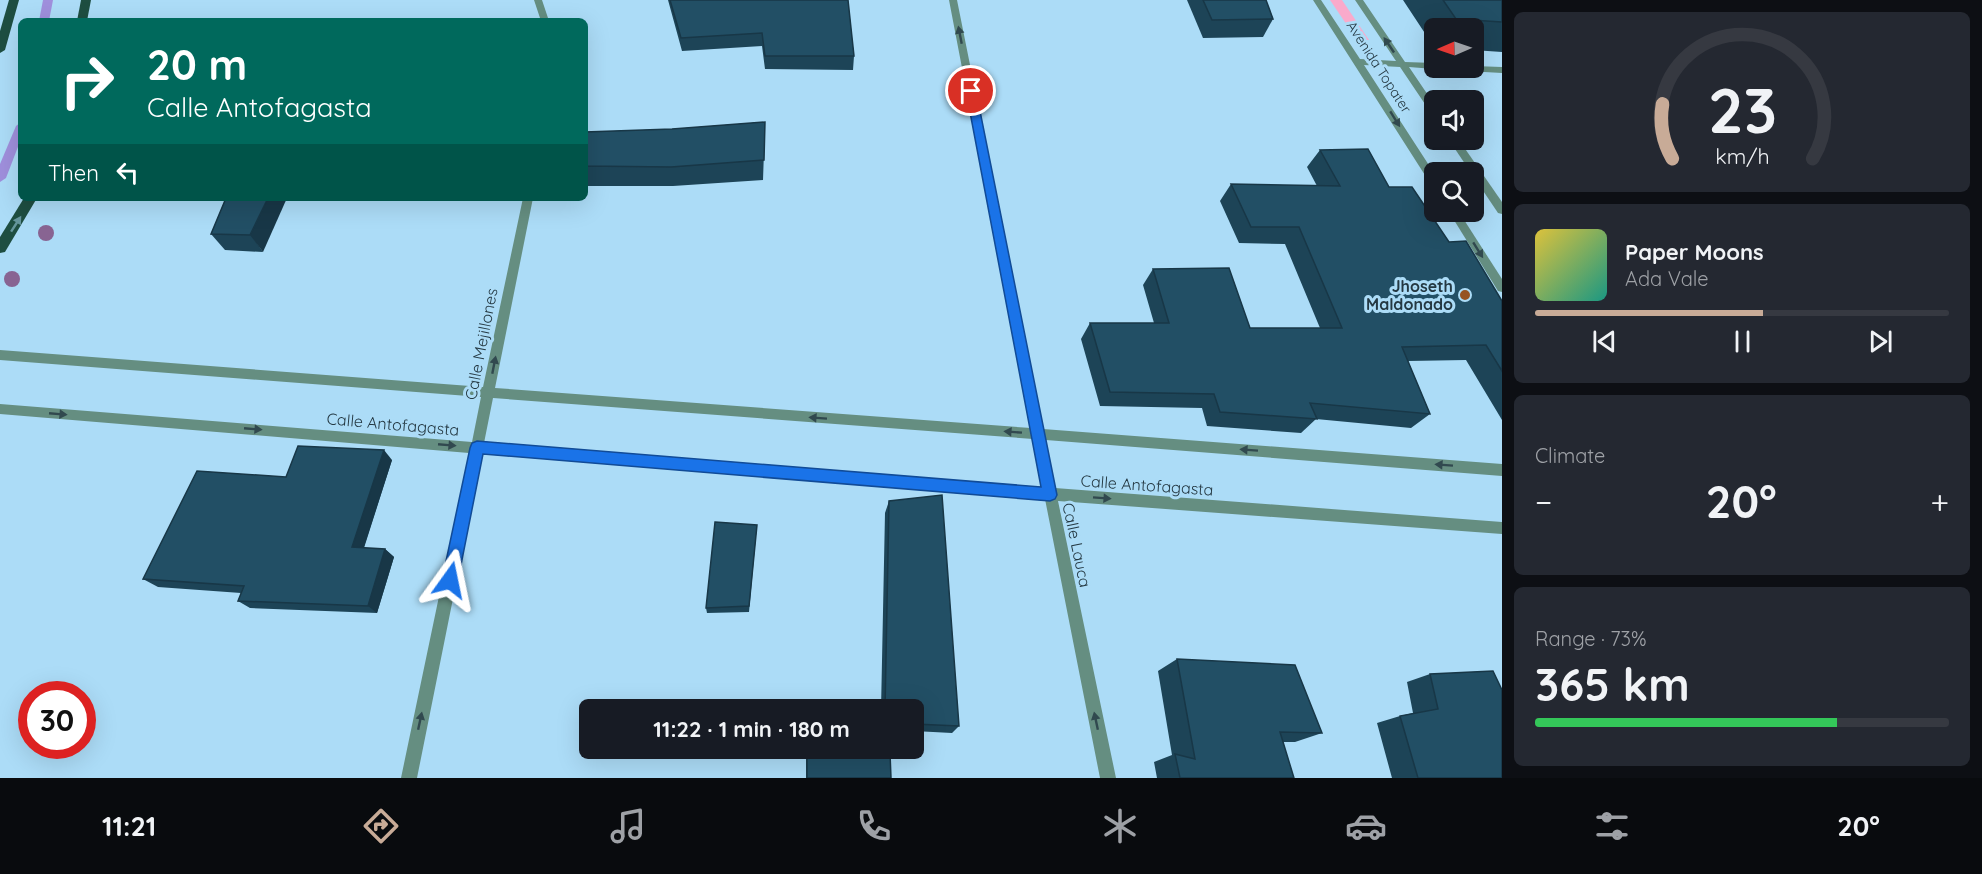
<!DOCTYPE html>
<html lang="en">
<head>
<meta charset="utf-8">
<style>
	body { margin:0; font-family:Quicksand,sans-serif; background:#242831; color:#f1f3f6; height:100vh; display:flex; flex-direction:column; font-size:22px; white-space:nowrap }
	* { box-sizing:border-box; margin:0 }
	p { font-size:20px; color:#9ea1a6 }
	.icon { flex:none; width:33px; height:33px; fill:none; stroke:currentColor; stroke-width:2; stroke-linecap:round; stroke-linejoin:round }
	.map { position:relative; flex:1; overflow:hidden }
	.details { display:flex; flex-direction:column; gap:12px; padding:12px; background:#0d0f14; width:480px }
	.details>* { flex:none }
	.hud { position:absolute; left:18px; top:18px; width:570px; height:183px; border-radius:9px; box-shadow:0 6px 24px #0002; background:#00695c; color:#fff; overflow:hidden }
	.needle { width:39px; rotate:268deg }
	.buttons { position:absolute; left:1424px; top:18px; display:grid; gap:12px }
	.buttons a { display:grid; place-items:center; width:60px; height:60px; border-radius:9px; background:#171b24; box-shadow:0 6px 24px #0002; font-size:30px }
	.speed { position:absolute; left:18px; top:681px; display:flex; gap:12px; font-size:30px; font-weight:700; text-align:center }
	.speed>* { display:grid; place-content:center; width:78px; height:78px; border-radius:50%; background:#171b24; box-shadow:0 6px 24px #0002; line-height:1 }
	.speed .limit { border:9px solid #d22; background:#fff; color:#111 }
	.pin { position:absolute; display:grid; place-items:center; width:51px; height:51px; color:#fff; margin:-26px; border:3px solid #fff; border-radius:50%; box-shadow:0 2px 6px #0007 }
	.me { position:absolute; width:66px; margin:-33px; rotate:12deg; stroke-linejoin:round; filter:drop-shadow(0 0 4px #0008) }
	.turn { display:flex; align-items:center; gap:21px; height:126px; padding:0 30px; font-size:27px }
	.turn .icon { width:78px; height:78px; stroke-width:2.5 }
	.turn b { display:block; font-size:42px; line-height:51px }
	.then { display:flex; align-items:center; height:57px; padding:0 30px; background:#0003; gap:12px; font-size:22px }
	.big { font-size:45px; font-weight:700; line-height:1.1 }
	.details .card { flex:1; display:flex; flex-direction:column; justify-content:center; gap:9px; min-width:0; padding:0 21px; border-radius:9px; background:#242831 }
	.details .dial { align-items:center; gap:0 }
	.dial svg { height:156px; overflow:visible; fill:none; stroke:#363941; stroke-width:7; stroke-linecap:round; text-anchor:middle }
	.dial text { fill:#f1f3f6; stroke:none }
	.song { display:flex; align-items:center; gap:18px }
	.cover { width:72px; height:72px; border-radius:9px; background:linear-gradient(135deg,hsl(50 70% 55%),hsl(170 70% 35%)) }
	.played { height:6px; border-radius:3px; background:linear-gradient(90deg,#c8ab97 55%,#363941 55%) }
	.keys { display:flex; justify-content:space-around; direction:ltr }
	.heat { display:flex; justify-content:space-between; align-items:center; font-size:33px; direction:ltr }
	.charge { height:9px; border-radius:4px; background:linear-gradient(90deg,#34c759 73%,#363941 0) }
	.trip { position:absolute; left:579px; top:699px; width:345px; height:60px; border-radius:9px; background:#171b24; box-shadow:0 6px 24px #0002; font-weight:700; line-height:60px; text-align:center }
	.dock { display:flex; height:96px; justify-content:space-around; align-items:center; background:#090b0e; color:#9ea1a6 }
	.dock .icon { width:42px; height:42px }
	.dock .selected { color:#c8ab97 }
	.dock b { font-size:27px; color:#f1f3f6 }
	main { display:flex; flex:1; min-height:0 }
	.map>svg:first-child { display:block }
	.green { fill:#f9aacb }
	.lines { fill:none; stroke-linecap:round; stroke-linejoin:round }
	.stream { fill:#9f8fdc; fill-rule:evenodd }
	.street { fill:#658e81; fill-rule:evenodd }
	.primary { fill:#1e4e41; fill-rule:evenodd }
	.tree { fill:#886492 }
	.wall { fill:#1d4457 }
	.shaded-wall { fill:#183747 }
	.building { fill:#224f65; stroke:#183747; stroke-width:1.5 }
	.oneway { fill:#31494f }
	.oneway2 { fill:#65959c }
	.route { fill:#1a73e8; stroke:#114b97; stroke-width:1.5 }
	.poi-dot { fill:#965323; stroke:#acdcf7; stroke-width:2 }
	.labels { text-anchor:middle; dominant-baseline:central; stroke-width:6; stroke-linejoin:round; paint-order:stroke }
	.far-street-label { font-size:14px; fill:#243842; stroke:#acdcf7 }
	.poi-label { font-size:16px; font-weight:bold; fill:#243842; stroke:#acdcf7; text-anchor:end }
	.street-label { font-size:16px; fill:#243842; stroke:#acdcf7 }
</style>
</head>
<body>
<main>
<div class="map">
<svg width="1502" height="778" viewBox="0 0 1502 778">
	<rect width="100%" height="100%" fill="#acdcf7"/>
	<path class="green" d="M1330,0H1342L1369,40H1357Z"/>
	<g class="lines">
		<g class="stream">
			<path d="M43,0H53L49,21H39Z"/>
			<path d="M21,122V139L6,178L0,182V164L16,126Z"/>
		</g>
		<g class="street">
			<path d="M534,0H542L549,21H541Z"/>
			<path d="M949,0H957L1043,429L1502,464V476L1046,440L1055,488L1502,522V534L1058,501L1116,778H1100L1045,499L482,454L417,778H401L469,453L0,414V404L472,442L481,397L0,360V350L483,387L523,198H533L495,388L1031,428ZM493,398L1033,439L1042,487L484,443Z"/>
			<path d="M1313,0H1321L1360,59L1396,61L1355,0H1363L1405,62L1434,63V68H1437L1434,69L1409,67L1434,104V114L1431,113L1400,67L1364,65L1434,173V185L1430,183Z"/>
			<path d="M1473,66L1502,67V73L1467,71L1463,68H1473Z"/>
			<path d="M1449,140H1459L1502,202V214L1498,213Z"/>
			<path d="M1449,212H1459L1502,279V292L1498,291Z"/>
		</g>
		<g class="primary">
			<path d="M9,0H19L5,50L0,53V31Z"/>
			<path d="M81,0H91L87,21H77Z"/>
			<path d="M24,198H37L5,252L0,253V237Z"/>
		</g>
	</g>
	<g class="tree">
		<circle cx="46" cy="233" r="8"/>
		<circle cx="12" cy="279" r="8"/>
	</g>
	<g class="wall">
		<path d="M668,0H848L854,56L853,70L765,69L762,46L682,51Z"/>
		<path d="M1187,0H1266L1273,19L1263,37L1203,38Z"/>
		<path d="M1403,0H1502V52L1473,50V28H1434V47Z"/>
		<path d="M765,122L763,180L673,186H585V132L672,129Z"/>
		<path d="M1320,150L1389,187L1449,242L1502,301V420L1466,360L1408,361L1430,414L1411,428L1316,419L1301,433L1207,426L1202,408L1100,406L1081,339L1090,323H1154L1143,285L1153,269L1250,328H1320L1285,244L1239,243L1220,201L1231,184L1317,186L1307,167Z"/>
		<path d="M226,198L263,252L225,250L211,234Z"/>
		<path d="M392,460L364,548L385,549L394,557L377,613L250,608L238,601L241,593L158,587L143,579L286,477Z"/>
		<path d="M889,501L959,726L952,733L914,731V710H881L885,513Z"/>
		<path d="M757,525L749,612L707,613L706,608Z"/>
		<path d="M1177,659L1322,733L1295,742H1283L1294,778H1157L1154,762L1172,755L1158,671Z"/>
		<path d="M1430,674L1502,778H1392L1377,723L1400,716L1413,713L1407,682Z"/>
		<path d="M806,748H842L891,778H806Z"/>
	</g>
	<g class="shaded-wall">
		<path d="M268,198H287L263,252L250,235Z"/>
		<path d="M384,450L392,460L361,556L352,547Z"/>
		<path d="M385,549L394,557L377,613L368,606Z"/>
	</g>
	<g class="building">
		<path d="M670,0H848L854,56H765L762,33L681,38Z"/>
		<path d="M1203,0H1266L1273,19L1212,20Z"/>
		<path d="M1443,0H1502V22L1456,19Z"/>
		<path d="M765,122L764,160L671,167L585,166V132L672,129Z"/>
		<path d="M1368,149L1389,187H1412L1449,242L1466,241L1502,301V371L1486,345L1402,347L1430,414L1310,403L1317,419L1220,412L1214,394L1110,392L1090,323H1169L1153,269L1229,268L1250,328H1342L1299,227H1251L1231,184L1340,186L1320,150Z"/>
		<path d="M226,198H268L250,235L211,234Z"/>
		<path d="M298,446L384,450L352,547L385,549L368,606L238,601L244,586L143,579L197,471L286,477Z"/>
		<path d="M942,495L959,726L914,724V710H885L889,501Z"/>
		<path d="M715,522L757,525L749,606L706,608Z"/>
		<path d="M1177,659L1295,665L1322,733L1280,732L1294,778H1180L1175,754L1195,759Z"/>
		<path d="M1493,671L1502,690V778H1418L1400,716L1438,709L1430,674Z"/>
		<path d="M807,748H842L890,753L891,778H807Z"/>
	</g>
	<defs><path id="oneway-solid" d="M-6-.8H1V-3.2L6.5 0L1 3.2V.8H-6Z" transform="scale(1.5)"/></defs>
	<g class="oneway">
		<use href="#oneway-solid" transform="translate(960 35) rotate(-101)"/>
		<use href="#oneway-solid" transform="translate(1389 45) rotate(-124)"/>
		<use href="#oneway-solid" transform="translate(1395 119) rotate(58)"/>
		<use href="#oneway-solid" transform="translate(1478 250) rotate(58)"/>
		<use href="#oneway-solid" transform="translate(494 365) rotate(-79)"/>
		<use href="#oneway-solid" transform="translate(58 414) rotate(5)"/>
		<use href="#oneway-solid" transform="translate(818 418) rotate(-176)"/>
		<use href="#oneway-solid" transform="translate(253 429) rotate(5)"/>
		<use href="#oneway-solid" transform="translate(1013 432) rotate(-176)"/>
		<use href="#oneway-solid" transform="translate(447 445) rotate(5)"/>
		<use href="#oneway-solid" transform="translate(1249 450) rotate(-176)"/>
		<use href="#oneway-solid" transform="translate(1444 465) rotate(-176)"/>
		<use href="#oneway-solid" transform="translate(1102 498) rotate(4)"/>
		<use href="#oneway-solid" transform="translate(420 721) rotate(-78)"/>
		<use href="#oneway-solid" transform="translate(1096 721) rotate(-102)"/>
	</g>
	<use class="oneway2" href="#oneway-solid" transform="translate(16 224) rotate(-57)"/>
	<path class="route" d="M971,88L976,91L1057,495L1055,499L1050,501L483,454L458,580L455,585L450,587L444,585L442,580L470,448L472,443L477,441L1041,487L966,91Z"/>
	<circle class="poi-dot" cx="1465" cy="295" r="6"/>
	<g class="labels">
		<g class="far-street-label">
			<text transform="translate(1379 67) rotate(57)">Avenida Topater</text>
		</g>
		<g class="poi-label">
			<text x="1453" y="286">Jhoseth<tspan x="1453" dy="18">Maldonado</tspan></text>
		</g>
		<g class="street-label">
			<text transform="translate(481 344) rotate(-79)">Calle Mejillones</text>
			<text transform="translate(393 424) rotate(5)">Calle Antofagasta</text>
			<text transform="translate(1147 485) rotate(4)">Calle Antofagasta</text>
			<text transform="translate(1077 545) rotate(78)">Calle Lauca</text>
		</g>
	</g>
</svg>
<div class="buttons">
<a><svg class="needle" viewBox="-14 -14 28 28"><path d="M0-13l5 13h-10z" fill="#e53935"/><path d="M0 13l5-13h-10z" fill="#9ea1a6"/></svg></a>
<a><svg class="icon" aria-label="sound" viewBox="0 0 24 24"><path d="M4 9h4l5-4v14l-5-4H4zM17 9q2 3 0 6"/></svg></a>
<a><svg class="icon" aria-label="search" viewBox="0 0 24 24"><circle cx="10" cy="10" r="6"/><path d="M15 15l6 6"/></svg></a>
</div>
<div class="speed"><div class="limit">30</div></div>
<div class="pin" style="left:971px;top:91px;background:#d93025"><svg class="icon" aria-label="arrive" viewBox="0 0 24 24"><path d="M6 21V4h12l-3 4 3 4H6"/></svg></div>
<svg class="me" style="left:450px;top:580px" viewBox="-20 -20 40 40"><path d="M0-17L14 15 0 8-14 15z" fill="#1a73e8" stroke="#fff" stroke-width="4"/></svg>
<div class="trip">11:22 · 1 min · 180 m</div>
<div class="hud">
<div class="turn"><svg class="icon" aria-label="right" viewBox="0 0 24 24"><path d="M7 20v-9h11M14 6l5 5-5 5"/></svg><div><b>20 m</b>Calle Antofagasta</div></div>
<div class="then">Then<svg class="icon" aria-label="left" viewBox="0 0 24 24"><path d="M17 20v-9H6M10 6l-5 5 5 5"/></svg></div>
</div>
</div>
<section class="details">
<div class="card dial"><svg viewBox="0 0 100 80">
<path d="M14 69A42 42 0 1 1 86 69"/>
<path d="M14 69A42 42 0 0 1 9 41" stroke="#c8ab97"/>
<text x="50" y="56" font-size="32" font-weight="700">23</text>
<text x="50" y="72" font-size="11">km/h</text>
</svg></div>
<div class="card">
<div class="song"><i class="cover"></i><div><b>Paper Moons</b><p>Ada Vale</p></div></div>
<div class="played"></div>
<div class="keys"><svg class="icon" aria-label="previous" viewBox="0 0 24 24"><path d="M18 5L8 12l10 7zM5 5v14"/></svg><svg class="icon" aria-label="pause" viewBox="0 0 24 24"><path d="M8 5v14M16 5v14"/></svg><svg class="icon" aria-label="next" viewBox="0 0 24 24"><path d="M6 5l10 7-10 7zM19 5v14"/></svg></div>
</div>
<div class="card"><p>Climate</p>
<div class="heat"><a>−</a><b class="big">20°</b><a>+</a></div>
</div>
<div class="card"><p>Range · 73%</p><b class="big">365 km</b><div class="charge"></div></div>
</section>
</main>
<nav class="dock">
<b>11:21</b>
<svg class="icon selected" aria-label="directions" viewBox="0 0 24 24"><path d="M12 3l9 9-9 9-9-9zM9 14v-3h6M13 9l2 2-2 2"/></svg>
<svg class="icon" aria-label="music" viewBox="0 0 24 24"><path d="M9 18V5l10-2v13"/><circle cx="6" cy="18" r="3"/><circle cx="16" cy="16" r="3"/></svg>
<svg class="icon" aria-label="phone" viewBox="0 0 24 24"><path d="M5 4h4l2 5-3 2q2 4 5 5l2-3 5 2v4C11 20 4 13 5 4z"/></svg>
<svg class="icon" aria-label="climate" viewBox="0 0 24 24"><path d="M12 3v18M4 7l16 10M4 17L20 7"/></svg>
<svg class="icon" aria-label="car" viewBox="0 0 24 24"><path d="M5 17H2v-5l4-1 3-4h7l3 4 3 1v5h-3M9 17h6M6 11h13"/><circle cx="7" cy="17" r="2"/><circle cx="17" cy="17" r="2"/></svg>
<svg class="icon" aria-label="filters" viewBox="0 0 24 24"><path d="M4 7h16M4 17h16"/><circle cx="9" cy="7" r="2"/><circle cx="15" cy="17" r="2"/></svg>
<b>20°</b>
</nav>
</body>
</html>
